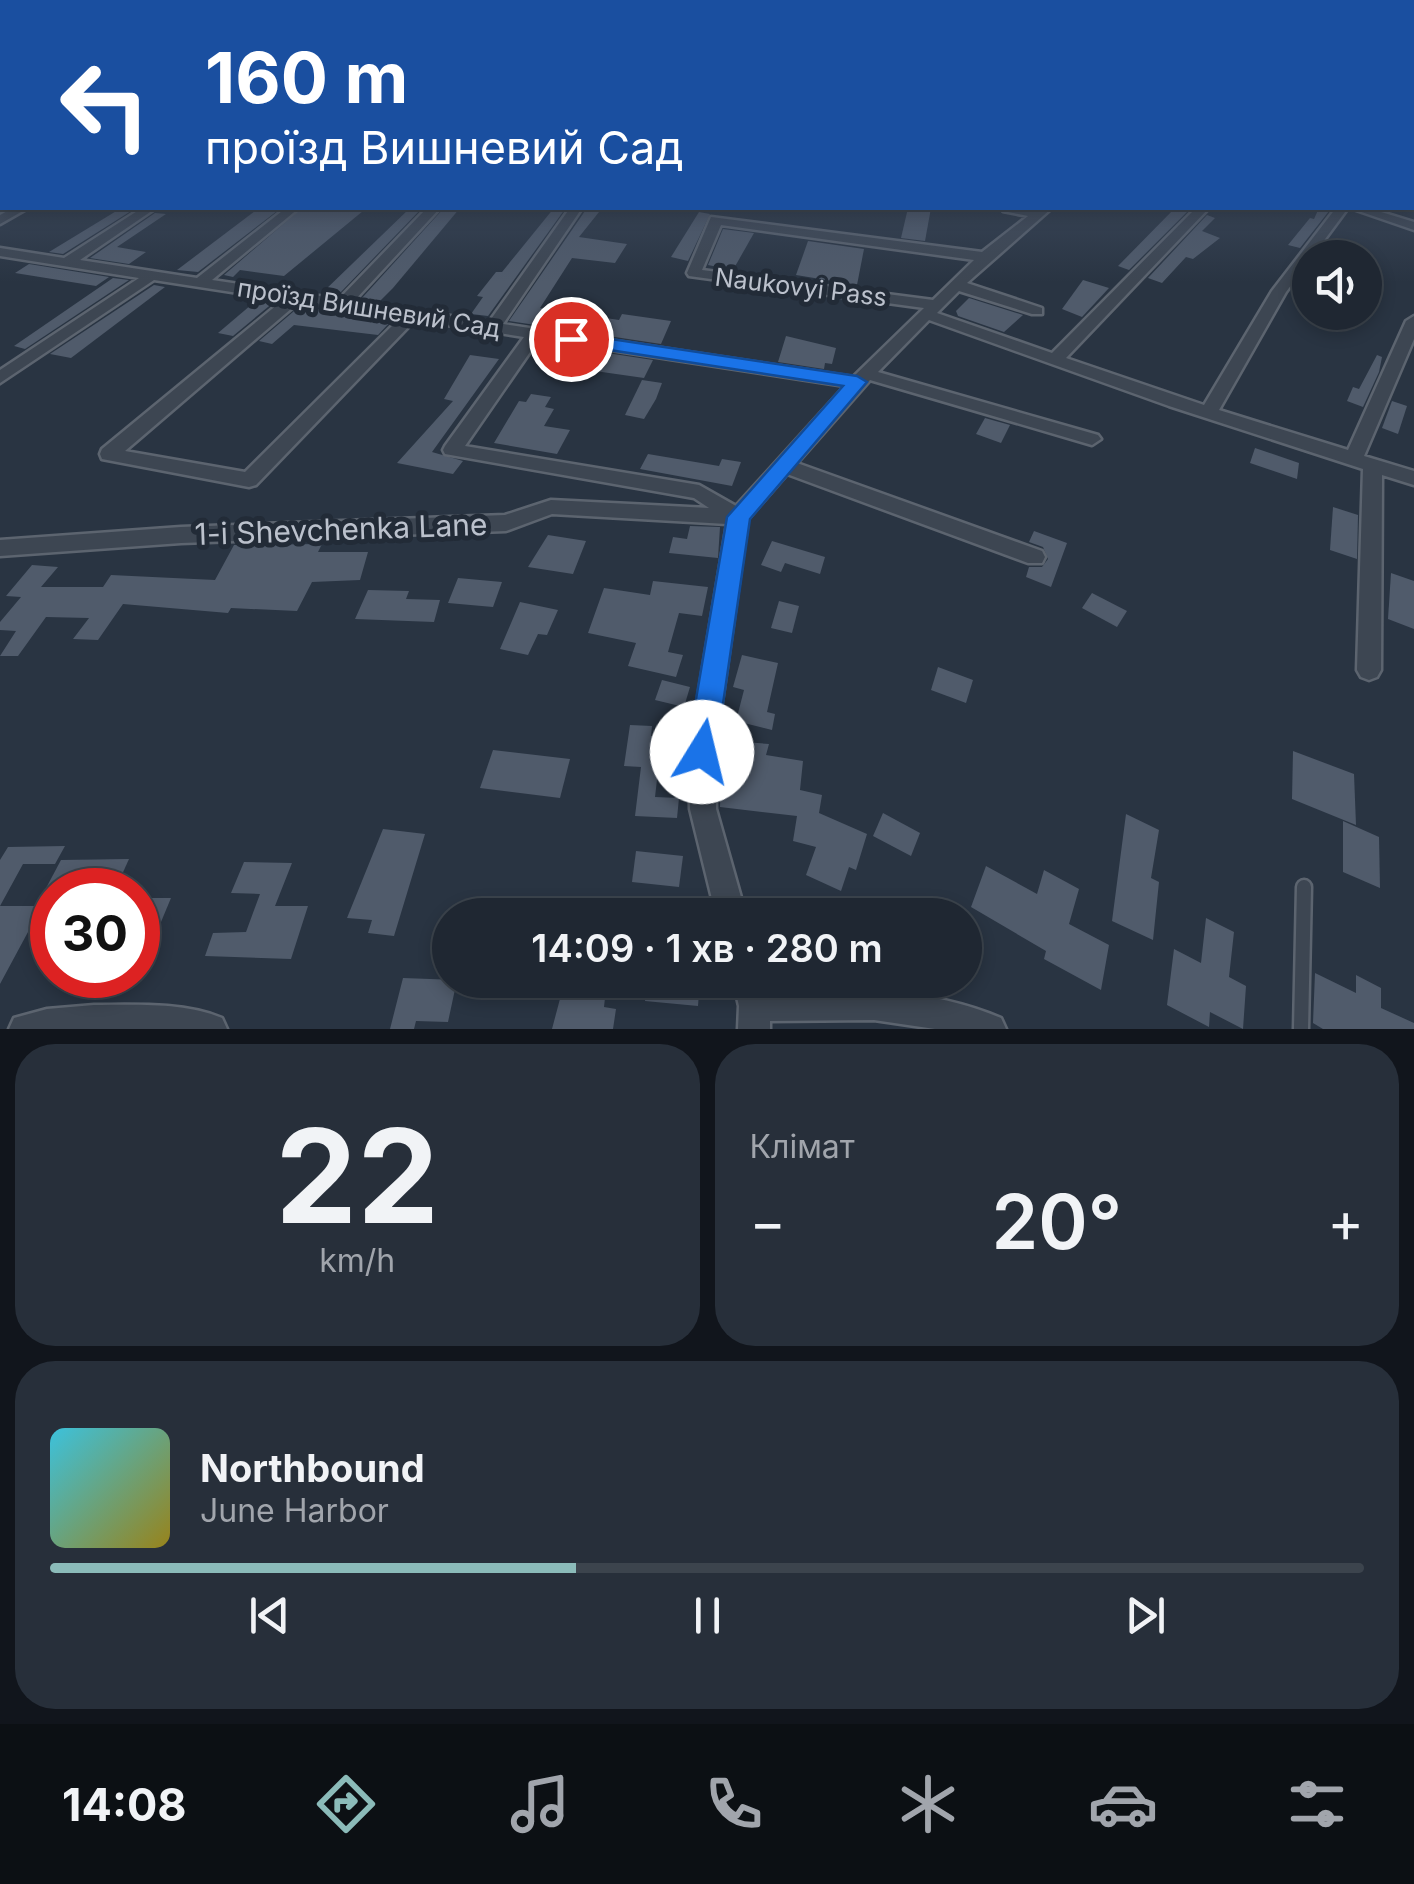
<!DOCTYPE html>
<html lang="uk">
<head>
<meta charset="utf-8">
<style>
	body { margin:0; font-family:Inter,sans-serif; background:#272f3a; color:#f1f3f6; height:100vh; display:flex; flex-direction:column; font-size:38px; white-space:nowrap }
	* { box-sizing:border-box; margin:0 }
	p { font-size:32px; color:#a1a5ac }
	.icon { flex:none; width:55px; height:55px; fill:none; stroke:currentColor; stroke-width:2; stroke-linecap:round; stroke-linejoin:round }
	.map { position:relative; height:1029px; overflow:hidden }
	.details { display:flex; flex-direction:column; gap:15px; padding:15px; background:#11151c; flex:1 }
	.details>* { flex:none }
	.top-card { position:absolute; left:0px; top:0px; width:1415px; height:210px; box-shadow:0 5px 15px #0003,0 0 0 2px #3c444d; background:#1a4fa0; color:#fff; overflow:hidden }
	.fabs { position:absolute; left:1292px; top:240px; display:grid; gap:20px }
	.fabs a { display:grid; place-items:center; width:90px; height:90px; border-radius:50%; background:#1f2732; box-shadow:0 5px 15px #0003,0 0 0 2px #3c444d; font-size:50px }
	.speed { position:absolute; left:30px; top:868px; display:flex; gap:20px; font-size:50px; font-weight:700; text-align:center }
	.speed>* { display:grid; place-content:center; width:130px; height:130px; border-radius:50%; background:#1f2732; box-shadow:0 5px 15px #0003,0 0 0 2px #3c444d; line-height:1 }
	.speed .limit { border:15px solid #d22; background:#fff; color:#111 }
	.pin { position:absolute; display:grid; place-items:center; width:85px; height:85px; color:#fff; margin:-42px; border:5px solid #fff; border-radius:50%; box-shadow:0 2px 10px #0007 }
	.me { position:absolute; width:110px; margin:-55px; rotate:9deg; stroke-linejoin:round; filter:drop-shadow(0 0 8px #0008) }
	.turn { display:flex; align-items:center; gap:35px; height:210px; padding:0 40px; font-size:45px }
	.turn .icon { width:130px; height:130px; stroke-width:2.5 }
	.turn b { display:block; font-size:70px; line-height:85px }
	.big { font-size:75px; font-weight:600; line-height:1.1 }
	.details .tile { flex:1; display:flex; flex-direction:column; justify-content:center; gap:15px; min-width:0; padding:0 35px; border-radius:40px; background:#272f3a }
	.details .dial { align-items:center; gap:0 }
	.dial b { font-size:130px; line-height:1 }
	.song { display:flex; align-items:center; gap:30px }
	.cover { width:120px; height:120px; border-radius:15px; background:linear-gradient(135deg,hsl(190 70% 55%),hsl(50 70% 35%)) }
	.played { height:10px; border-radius:5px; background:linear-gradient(90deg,#8bbbb9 40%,#3c444d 40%) }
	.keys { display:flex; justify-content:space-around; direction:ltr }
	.heat { display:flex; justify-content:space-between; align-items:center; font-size:55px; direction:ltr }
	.details .tiles { flex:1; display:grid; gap:15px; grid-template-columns:1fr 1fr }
	.tile:last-child { grid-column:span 2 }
	.trip { position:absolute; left:432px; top:898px; width:550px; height:100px; border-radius:50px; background:#1f2732; box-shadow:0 5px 15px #0003,0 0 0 2px #3c444d; font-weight:600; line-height:100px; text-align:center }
	.tab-bar { display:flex; height:160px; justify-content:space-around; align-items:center; background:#0c1014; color:#a1a5ac }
	.tab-bar .icon { width:70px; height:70px }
	.tab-bar .on { color:#8bbbb9 }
	.tab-bar b { font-size:45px; color:#f1f3f6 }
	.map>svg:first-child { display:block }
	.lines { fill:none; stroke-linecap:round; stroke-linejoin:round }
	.stream { stroke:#40516a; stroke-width:4 }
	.building { fill:#505b6b }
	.service-casing { stroke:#5c646f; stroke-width:19 }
	.minor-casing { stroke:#5c646f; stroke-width:5 }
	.service { stroke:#3d4652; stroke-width:14 }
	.minor { fill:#3d4652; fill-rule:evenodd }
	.route { fill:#1a73e8; stroke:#114b97; stroke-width:2.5 }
	.labels { text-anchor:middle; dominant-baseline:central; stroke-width:10; stroke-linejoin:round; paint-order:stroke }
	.far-street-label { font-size:25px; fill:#bbc1cc; stroke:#222b37 }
	.street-label { font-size:30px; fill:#bbc1cc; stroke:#222b37 }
</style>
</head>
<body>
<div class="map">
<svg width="1414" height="1029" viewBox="0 0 1414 1029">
	<rect width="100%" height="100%" fill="#293442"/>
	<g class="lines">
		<path class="stream" d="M1397,208L1414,209"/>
	</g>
	<g class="building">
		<path d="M259,208H281L198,272L177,270Z"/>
		<path d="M302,208L363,211L284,276L240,270L233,277L224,275Z"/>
		<path d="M410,208H422L338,295L322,293Z"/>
		<path d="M444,208H460L393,288L380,301L362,298Z"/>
		<path d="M554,208L565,209L488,316L471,314L483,297L477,296L496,272H502Z"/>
		<path d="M908,208H931L925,241L901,238Z"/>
		<path d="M1175,208L1189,210L1129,270L1118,266Z"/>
		<path d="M1319,208L1329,211L1300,248L1288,245L1310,218L1314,219Z"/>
		<path d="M118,210L131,211L63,254L49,252Z"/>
		<path d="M585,211L599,212L579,237L627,244L615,263L572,258L540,308L619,320L622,314L671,321L661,344L509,321Z"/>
		<path d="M699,212L710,214L688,261L671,257Z"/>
		<path d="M155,213L166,214L117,247L146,252L129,264L90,258Z"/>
		<path d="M1207,215L1215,218L1202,231L1220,238L1193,259L1186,257L1162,283L1148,278Z"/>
		<path d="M723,229L754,233L733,270L708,265Z"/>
		<path d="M808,241L864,249L857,285L796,275Z"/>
		<path d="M29,264L109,277L96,286L15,273Z"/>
		<path d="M113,278L129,280L25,349L14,346Z"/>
		<path d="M1083,280L1109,288L1082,317L1062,309Z"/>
		<path d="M154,285L165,287L71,358L50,354Z"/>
		<path d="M969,298L1023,315L1004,332L958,316L956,311Z"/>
		<path d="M257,300L274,302L233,336L218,333Z"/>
		<path d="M300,306L364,316L391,321L378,335L294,325L272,344L259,341Z"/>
		<path d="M786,336L836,348L832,364L825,363L824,369L778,362Z"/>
		<path d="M548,344L653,360L644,378L539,363Z"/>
		<path d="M470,355L499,359L432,452L463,461L453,474L397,463L453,401L444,399Z"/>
		<path d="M1377,355L1382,357L1379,372L1363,407L1347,401L1353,387L1359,389Z"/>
		<path d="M642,380L662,383L656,399L644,419L625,415Z"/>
		<path d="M531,394L551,397L545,407L554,409L544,426L570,430L557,454L494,443L519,401L526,402Z"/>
		<path d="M1392,401L1407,406L1398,434L1382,428Z"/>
		<path d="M985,418L1010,425L1001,443L976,434Z"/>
		<path d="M1255,448L1299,463L1297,479L1250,463Z"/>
		<path d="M648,454L719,466L722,459L741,462L732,486L640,469Z"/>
		<path d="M1333,507L1358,515L1357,559L1330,550Z"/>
		<path d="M690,526L720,527L718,558L669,553L673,537L687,539Z"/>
		<path d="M1034,531L1067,543L1051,587L1026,577L1029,567H1042L1048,559L1043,547L1029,542Z"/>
		<path d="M548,535L586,541L573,574L528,567Z"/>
		<path d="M772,541L825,557L820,574L785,563L781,572L761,565Z"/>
		<path d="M322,544L318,552H368L360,580L312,582L297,611L231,608L228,613L123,604L98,640L73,639L89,618L46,617L18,656H0L16,631L0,630V622L21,597L6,596L32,565L58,567L41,587H103L111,575L215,580L234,545Z"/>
		<path d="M1391,573L1414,581V629L1388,619Z"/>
		<path d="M458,578L502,582L493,607L448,603Z"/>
		<path d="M653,581L708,587L702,616L679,613L668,652L683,655L676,677L628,666L636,643L588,633L604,588L650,595Z"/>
		<path d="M368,590L409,591L406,599L440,600L434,622L355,619Z"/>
		<path d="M1092,593L1127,611L1117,627L1082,608Z"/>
		<path d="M779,601L799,606L792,633L771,628Z"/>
		<path d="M520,602L558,610L547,635L538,634L528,655L500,649Z"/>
		<path d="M742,655L778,663L767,712L775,714L772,730L736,721L744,690L733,687Z"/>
		<path d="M938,667L973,680L966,703L931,690Z"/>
		<path d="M662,680L690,687L684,707L655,700Z"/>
		<path d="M630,725L652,726L651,736H662L655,797L679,798L677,818L635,816L641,767L624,766Z"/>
		<path d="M731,741L769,744L766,755L803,761L800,790L822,795L819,813L867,834L856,870L849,867L841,891L806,875L816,847L793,841L797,816L720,807L722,749L729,750Z"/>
		<path d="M493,750L570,759L560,798L480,788Z"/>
		<path d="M1293,751L1354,774L1356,825L1292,799Z"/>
		<path d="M883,813L920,833L911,856L873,836Z"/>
		<path d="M1126,814L1159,830L1151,878L1159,882L1153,940L1112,921Z"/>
		<path d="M1343,821L1379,837L1380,888L1343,872Z"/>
		<path d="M383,829L425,834L394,936L368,933L372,920L347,918Z"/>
		<path d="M65,846L55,864H23L0,906H42L0,984V860L8,847Z"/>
		<path d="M636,851L683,856L679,887L632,882Z"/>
		<path d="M129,859L115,890H45L61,860Z"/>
		<path d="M244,862L292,863L275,906H308L291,959L205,956L213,933L246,932L260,894L231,893Z"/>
		<path d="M986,866L1037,894L1044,870L1079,889L1069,924L1109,945L1101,990L1044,959L1046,951L971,907Z"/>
		<path d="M138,898H171L138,977Z"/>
		<path d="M1206,918L1234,932L1229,977L1246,986L1243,1029L1210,1012L1209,1027L1167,1005L1174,949L1201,963Z"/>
		<path d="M1315,973L1356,993V975L1381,988V1008L1414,1023V1029H1323L1313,1023Z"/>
		<path d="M403,978L457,980L448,1022L416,1021L414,1029H390Z"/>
		<path d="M565,980H607L604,1007L616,1009L613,1029H552Z"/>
		<path d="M647,980H700L698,1006L645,1001Z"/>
	</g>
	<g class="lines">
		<g class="service-casing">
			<path id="service" d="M1301,1029L1304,887"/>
		</g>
		<g class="minor-casing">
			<g id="minor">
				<path d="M2,155V164L0,165V156Z"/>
				<path d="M13,208H28L0,224V215Z"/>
				<path d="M142,208H156L80,260L197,278L286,208H299L212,280L339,299L427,208H440L354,301L489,322L570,208H582L503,324L853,377L924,308L689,276L687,273L711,217L982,252L1028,216L1003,211L1002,208H1052L967,283L1042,308V314H1032L959,291L937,313L1052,353L1196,208H1209L1066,358L1204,405L1272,291L1336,208H1348L1286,292L1219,410L1348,450L1406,321L1414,316V339L1364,456L1414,471V485L1382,475L1381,670L1377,677L1369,680L1361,677L1357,670L1363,469L1169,406L929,320L878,372L1098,435L1101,439L1092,445L870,380L797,463L1042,551L1045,557L1042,563H1028L787,474L748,519L715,751L716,809L746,915H716L690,809L689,751L727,524L552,514L506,531L181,543L0,556V540L181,527L505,515L551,500L709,508L694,498L445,454L443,450L445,446L524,337L415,320L256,485L249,487L102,459L100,454L102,449L283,300L154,280L0,383V370L139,278L0,256V248L64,258ZM721,225L974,260L933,300L702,270ZM299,302L400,318L245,472L125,451ZM539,339L845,386L736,506L699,485L465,446Z"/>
				<path d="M1350,208H1368L1414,222V230Z"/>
				<path d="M733,980H763L766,990C847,988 925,986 1001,1018L1006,1029H935L874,1020L770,1021V1029H738L739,1006Z"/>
				<path d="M94,1005C134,1005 184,1002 222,1018L227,1029H9L14,1018L47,1009Z"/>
			</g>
		</g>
		<use href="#service" class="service"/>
		<use href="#minor" class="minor"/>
	</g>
	<linearGradient id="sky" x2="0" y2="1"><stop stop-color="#171d24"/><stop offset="0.49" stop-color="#435065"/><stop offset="1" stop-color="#435065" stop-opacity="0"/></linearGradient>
	<rect width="1414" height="282" fill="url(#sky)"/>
	<path class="route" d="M571,333L857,376L867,382L750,519L716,752L712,761L702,765L691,761L687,752L727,517L843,386L564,343L562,339Z"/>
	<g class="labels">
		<g class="far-street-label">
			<text transform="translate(801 287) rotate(7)">Naukovyi Pass</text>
			<text transform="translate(369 308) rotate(9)">проїзд Вишневий Сад</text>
		</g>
		<g class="street-label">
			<text transform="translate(341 529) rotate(-2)">1-i Shevchenka Lane</text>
		</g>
	</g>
</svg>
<div class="fabs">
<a><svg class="icon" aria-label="sound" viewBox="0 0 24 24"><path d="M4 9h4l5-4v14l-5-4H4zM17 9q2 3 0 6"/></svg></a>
</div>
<div class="speed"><div class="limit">30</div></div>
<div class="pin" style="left:571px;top:339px;background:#d93025"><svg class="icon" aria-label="arrive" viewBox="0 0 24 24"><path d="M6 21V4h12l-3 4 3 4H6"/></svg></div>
<svg class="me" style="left:702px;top:752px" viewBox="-20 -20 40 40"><circle r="19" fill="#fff"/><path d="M0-13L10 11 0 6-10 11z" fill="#1a73e8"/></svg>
<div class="trip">14:09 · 1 хв · 280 m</div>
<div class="top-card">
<div class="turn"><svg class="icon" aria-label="left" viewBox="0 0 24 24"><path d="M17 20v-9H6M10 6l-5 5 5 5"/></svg><div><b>160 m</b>проїзд Вишневий Сад</div></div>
</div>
</div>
<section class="details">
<div class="tiles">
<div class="tile dial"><b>22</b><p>km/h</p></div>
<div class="tile"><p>Клімат</p>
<div class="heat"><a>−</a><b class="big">20°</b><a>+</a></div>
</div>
<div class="tile">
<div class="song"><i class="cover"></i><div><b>Northbound</b><p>June Harbor</p></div></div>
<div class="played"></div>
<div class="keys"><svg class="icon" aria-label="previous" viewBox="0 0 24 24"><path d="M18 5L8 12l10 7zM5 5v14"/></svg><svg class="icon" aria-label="pause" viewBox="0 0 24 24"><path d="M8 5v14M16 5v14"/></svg><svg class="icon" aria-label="next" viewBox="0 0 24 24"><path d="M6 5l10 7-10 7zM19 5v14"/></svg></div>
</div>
</div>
</section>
<nav class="tab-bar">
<b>14:08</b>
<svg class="icon on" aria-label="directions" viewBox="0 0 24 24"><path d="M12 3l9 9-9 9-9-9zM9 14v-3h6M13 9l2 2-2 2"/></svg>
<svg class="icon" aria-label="music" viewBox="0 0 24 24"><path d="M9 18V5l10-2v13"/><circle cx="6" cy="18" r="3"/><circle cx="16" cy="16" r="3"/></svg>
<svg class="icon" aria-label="phone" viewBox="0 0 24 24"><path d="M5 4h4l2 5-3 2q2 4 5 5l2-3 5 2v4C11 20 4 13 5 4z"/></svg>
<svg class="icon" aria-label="climate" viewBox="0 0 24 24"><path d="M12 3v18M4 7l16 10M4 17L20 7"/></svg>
<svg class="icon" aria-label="car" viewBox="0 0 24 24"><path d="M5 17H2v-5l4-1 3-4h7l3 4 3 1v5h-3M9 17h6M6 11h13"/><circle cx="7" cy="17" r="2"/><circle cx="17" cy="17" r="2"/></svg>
<svg class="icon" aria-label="filters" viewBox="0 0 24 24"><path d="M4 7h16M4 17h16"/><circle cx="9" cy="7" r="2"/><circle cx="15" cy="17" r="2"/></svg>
</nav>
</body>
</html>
